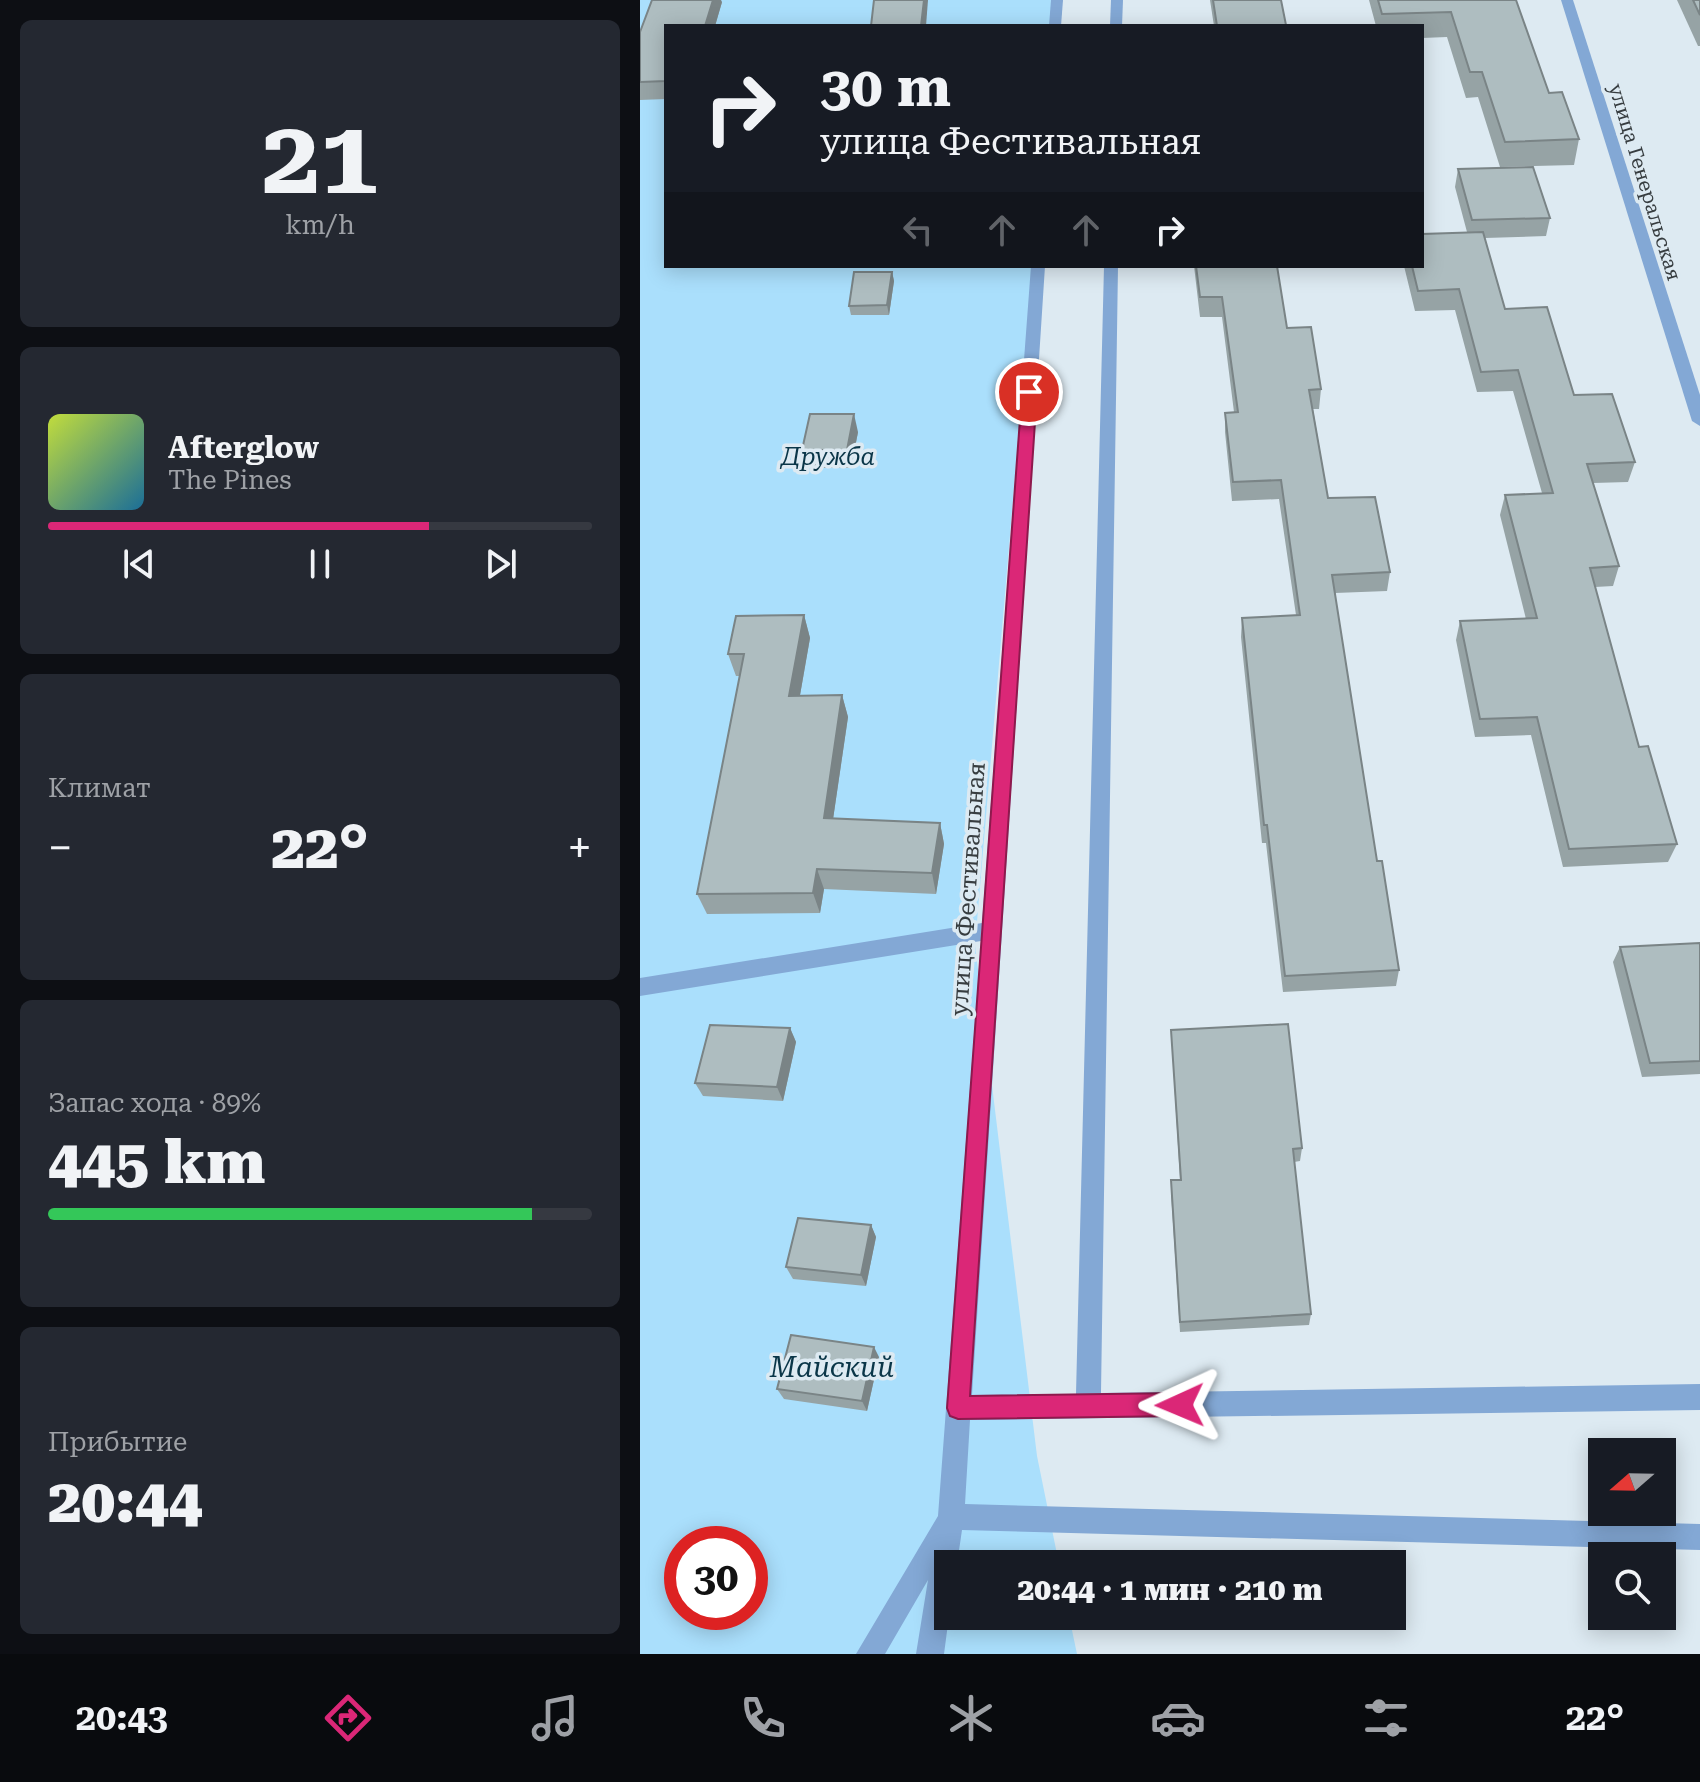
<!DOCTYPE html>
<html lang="ru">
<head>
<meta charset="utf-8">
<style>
	body { margin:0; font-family:"Roboto Serif",serif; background:#242831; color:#f1f3f6; height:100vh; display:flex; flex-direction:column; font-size:30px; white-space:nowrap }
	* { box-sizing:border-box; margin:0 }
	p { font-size:26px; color:#9ea1a6 }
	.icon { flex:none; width:44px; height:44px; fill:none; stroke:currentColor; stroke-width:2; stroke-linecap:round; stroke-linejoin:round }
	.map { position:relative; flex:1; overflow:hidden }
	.details { display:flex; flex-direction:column; gap:20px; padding:20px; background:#0d0f14; width:640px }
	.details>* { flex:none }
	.top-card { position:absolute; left:24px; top:24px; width:760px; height:244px; border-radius:0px; box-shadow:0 4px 20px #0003; background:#171b24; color:#f1f3f6; overflow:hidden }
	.needle { width:52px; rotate:250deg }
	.controls { position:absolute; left:948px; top:1438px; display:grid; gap:16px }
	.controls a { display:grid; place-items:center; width:88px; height:88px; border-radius:0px; background:#171b24; box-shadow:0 4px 20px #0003; font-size:40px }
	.speed { position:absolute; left:24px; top:1526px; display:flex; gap:16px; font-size:40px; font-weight:700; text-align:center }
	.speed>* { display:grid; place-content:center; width:104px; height:104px; border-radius:50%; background:#171b24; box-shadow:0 4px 20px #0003; line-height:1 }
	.speed .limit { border:12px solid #d22; background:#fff; color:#111 }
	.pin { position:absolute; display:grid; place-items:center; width:68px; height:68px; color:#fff; margin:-34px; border:4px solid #fff; border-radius:50%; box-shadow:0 2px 8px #0007 }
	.me { position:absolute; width:88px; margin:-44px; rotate:269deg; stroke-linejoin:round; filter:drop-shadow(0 0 6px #0008) }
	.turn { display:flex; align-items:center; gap:28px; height:168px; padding:0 24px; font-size:36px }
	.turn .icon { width:104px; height:104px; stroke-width:2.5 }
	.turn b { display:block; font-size:56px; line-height:68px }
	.lanes { display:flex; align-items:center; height:76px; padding:0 24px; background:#0003; justify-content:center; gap:40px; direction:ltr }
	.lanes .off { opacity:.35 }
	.big { font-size:60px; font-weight:800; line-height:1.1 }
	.details .card { flex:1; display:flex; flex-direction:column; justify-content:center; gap:12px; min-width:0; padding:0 28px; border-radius:12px; background:#242831 }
	.details .dial { align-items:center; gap:0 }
	.dial b { font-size:104px; line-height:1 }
	.song { display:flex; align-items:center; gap:24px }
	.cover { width:96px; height:96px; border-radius:12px; background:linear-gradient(135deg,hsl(70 70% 55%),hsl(200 70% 35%)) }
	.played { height:8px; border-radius:4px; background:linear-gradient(90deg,#db2777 70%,#363941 70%) }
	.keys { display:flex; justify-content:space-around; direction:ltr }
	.heat { display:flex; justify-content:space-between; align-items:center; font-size:44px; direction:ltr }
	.charge { height:12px; border-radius:6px; background:linear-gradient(90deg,#34c759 89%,#363941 0) }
	.trip { position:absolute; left:294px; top:1550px; width:472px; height:80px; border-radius:0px; background:#171b24; box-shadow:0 4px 20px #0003; font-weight:800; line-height:80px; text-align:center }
	.tabs { display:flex; height:128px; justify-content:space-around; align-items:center; background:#090b0e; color:#9ea1a6 }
	.tabs .icon { width:56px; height:56px }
	.tabs .on { color:#db2777 }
	.tabs b { font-size:36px; color:#f1f3f6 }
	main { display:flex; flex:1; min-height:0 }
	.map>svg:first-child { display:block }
	.green { fill:#aadffc; fill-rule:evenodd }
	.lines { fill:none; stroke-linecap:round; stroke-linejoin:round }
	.minor { fill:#83a8d5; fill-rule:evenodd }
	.wall { fill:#96a3a5 }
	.shaded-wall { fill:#7a8486 }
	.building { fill:#aebdc0; stroke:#7a8486; stroke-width:2 }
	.route { fill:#db2777; stroke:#8e194d; stroke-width:2 }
	.labels { text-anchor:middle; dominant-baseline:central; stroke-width:7; stroke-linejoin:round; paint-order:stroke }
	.far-street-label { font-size:20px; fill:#373d40; stroke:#ddeaf2 }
	.park-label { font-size:24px; font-style:italic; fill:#0a3648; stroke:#ddeaf2 }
	.street-label { font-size:24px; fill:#373d40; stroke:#ddeaf2 }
	.near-park-label { font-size:28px; font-style:italic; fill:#0a3648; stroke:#ddeaf2 }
</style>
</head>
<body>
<main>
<section class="details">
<div class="card dial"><b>21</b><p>km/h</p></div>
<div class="card">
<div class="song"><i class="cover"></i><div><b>Afterglow</b><p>The Pines</p></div></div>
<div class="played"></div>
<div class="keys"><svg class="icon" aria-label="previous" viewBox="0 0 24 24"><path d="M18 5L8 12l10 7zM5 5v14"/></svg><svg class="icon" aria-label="pause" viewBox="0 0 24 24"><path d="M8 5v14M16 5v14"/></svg><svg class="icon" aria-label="next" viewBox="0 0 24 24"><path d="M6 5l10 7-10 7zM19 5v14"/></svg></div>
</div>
<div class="card"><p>Климат</p>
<div class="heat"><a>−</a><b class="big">22°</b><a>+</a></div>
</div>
<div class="card"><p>Запас хода · 89%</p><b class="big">445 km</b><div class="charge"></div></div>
<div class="card"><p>Прибытие</p><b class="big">20:44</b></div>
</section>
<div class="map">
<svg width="1060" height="1654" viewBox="0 0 1060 1654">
	<rect width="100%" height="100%" fill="#ddeaf2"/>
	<path class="green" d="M0,0H416L414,26H26V266H393L335,945L397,1456L419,1564H308V1616H429L437,1654H0ZM42,1544H110V1612H42Z"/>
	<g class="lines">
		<g class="minor">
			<path d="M411,0H423L421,26H409Z"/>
			<path d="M471,0H483L482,26H470Z"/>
			<path d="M921,0H933L1060,395V426L1052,421Z"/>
			<path d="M391,266H405L332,1395L436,1394L464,266H478L461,1393L1060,1384V1410L330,1420L325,1504L1060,1524V1550L322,1530L317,1564H308L309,1616L304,1654H276L288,1580L245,1654H216L298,1516L341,941L0,996V978L342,923Z"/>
		</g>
	</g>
	<g class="wall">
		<path d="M570,0H641L646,26H574Z"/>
		<path d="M729,0H876L909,93L939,139L934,165L860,167L838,97L826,98L807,37L782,38V26H736Z"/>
		<path d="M1037,0H1060V46H1058Z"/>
		<path d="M82,2L75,26H26V99L0,100V32Z"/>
		<path d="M818,169L910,218L906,236L845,238L865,309L934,395L995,462L988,482L953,483L979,566L973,586L955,587L999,747L1037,844L1028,862L923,867L891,735L835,737L816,640L820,621L886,619L860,515L865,495L902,493L873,391L837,392L815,310L775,311L764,266H782L827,232L815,187Z"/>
		<path d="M554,266H637L647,328L681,389L679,409H673L688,498L750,572L747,591L695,593L737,861L759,970L756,986L643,992L626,843H622L601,637L602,618L656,615L639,499L592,501L585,432V413L594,412L582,317H560Z"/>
		<path d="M252,272L254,281L249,315H211L209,306Z"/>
		<path d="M218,432L211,468H167L162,450Z"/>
		<path d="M164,615L170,638L160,695H202L208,717L193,819L300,823L304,844L296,894L184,889L180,913L67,914L57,894L100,676H96L88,654Z"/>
		<path d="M1060,943V1074L1002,1077L973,962L980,947Z"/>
		<path d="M150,1028L156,1042L143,1101L63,1096L55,1083Z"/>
		<path d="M531,1030L662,1148L660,1161L654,1162L671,1314L669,1325L540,1332L531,1193V1180H540Z"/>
		<path d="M231,1225L236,1237L226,1286L153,1279L146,1267Z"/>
		<path d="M239,1357L227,1411L144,1399L137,1389Z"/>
	</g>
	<g class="shaded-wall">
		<path d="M73,0H81L82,2L75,26H65Z"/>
		<path d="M284,0H288L286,26H281Z"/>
		<path d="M252,272L254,281L249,315L247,305Z"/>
		<path d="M214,414L218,432L211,468L207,450Z"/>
		<path d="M164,615L170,638L156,718L149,696Z"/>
		<path d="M202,695L208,717L190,840L184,818Z"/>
		<path d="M300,823L304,844L296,894L292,873Z"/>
		<path d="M177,869L184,889L180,913L173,893Z"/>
		<path d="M150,1028L156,1042L143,1101L137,1087Z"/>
		<path d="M231,1225L236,1237L226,1286L221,1275Z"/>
		<path d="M234,1347L239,1357L227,1411L222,1401Z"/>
	</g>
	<g class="building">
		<path d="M12,0H73L65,26H26V81L0,82V32Z"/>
		<path d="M234,0H284L281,26H231Z"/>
		<path d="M573,0H641L646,25L577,26Z"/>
		<path d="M738,0H876L909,93L922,92L939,139L865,142L842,72H830L811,12L742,14Z"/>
		<path d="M1053,0H1060V15Z"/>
		<path d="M893,167L910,218L832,220L818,169Z"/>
		<path d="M843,232L865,309L907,307L934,395L972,394L995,462L947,464L979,566L950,568L999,747L1008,746L1037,844L929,849L897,717L840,719L820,621L897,618L865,495L913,493L878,370L841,372L819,289L778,291L772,266H782V234Z"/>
		<path d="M556,266H637L647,328L671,327L681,389L669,390L688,498L735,497L750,572L692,575L737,861H742L759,970L645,976L627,825H624L602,618L660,615L641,480L593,482L585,413L598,412L582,297H560Z"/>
		<path d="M214,272H252L247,305L209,306Z"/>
		<path d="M170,414H214L207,450H162Z"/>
		<path d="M164,615L149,696L202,695L184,818L300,823L292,873L177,869L173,893L57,894L104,654H88L96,616Z"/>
		<path d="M1060,943V1061L1010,1063L980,947Z"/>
		<path d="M648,1024L662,1148L653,1149L671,1314L540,1322L531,1180H541L531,1030Z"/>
		<path d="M70,1025L150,1028L137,1087L55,1083Z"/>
		<path d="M158,1218L231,1225L221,1275L146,1267Z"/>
		<path d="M151,1335L234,1347L222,1401L137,1389Z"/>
	</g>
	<path class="route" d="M389,388L397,392L330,1396L540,1393L548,1397L551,1405L548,1413L540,1416L318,1419L310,1416L307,1408L382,392Z"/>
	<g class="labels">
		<g class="far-street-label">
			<text transform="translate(1005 182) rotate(73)">улица Генеральская</text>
		</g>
		<g class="park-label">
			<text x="188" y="457">Дружба</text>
		</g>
		<g class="street-label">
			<text transform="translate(328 889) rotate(-86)">улица Фестивальная</text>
		</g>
		<g class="near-park-label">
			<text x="192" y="1367">Майский</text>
		</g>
	</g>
</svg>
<div class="controls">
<a><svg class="needle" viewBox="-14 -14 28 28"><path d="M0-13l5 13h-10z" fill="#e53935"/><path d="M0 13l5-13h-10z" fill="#9ea1a6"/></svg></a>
<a><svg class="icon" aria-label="search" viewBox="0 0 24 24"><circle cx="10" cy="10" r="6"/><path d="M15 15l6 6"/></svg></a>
</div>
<div class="speed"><div class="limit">30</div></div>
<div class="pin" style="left:389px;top:392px;background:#d93025"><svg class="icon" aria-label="arrive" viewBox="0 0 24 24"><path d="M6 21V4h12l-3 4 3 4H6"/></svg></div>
<svg class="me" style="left:540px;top:1405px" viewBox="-20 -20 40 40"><path d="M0-17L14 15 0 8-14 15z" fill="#db2777" stroke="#fff" stroke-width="4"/></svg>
<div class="trip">20:44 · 1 мин · 210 m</div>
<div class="top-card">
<div class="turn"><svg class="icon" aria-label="right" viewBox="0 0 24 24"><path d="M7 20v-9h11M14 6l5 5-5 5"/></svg><div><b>30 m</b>улица Фестивальная</div></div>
<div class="lanes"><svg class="icon off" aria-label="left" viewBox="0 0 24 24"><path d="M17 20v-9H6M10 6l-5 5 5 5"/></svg><svg class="icon off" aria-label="ahead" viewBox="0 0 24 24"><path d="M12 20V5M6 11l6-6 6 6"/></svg><svg class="icon off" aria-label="ahead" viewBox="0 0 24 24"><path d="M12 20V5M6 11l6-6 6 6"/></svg><svg class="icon" aria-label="right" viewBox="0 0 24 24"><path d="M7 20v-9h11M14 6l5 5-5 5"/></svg></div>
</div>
</div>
</main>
<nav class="tabs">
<b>20:43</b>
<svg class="icon on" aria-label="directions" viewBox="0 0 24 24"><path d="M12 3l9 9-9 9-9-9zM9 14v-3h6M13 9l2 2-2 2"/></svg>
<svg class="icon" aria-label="music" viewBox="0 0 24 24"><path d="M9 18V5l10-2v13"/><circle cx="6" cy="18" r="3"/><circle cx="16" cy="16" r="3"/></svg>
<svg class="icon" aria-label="phone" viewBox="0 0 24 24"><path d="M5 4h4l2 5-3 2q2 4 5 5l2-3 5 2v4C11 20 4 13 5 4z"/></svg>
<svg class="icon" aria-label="climate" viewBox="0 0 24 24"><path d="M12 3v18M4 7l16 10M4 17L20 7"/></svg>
<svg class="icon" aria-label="car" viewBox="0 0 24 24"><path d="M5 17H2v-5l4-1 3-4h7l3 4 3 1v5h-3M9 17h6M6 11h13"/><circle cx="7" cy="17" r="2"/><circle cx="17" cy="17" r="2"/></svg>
<svg class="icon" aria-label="filters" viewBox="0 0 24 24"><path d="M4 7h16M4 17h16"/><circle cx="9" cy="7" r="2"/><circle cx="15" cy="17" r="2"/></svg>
<b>22°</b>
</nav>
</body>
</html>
